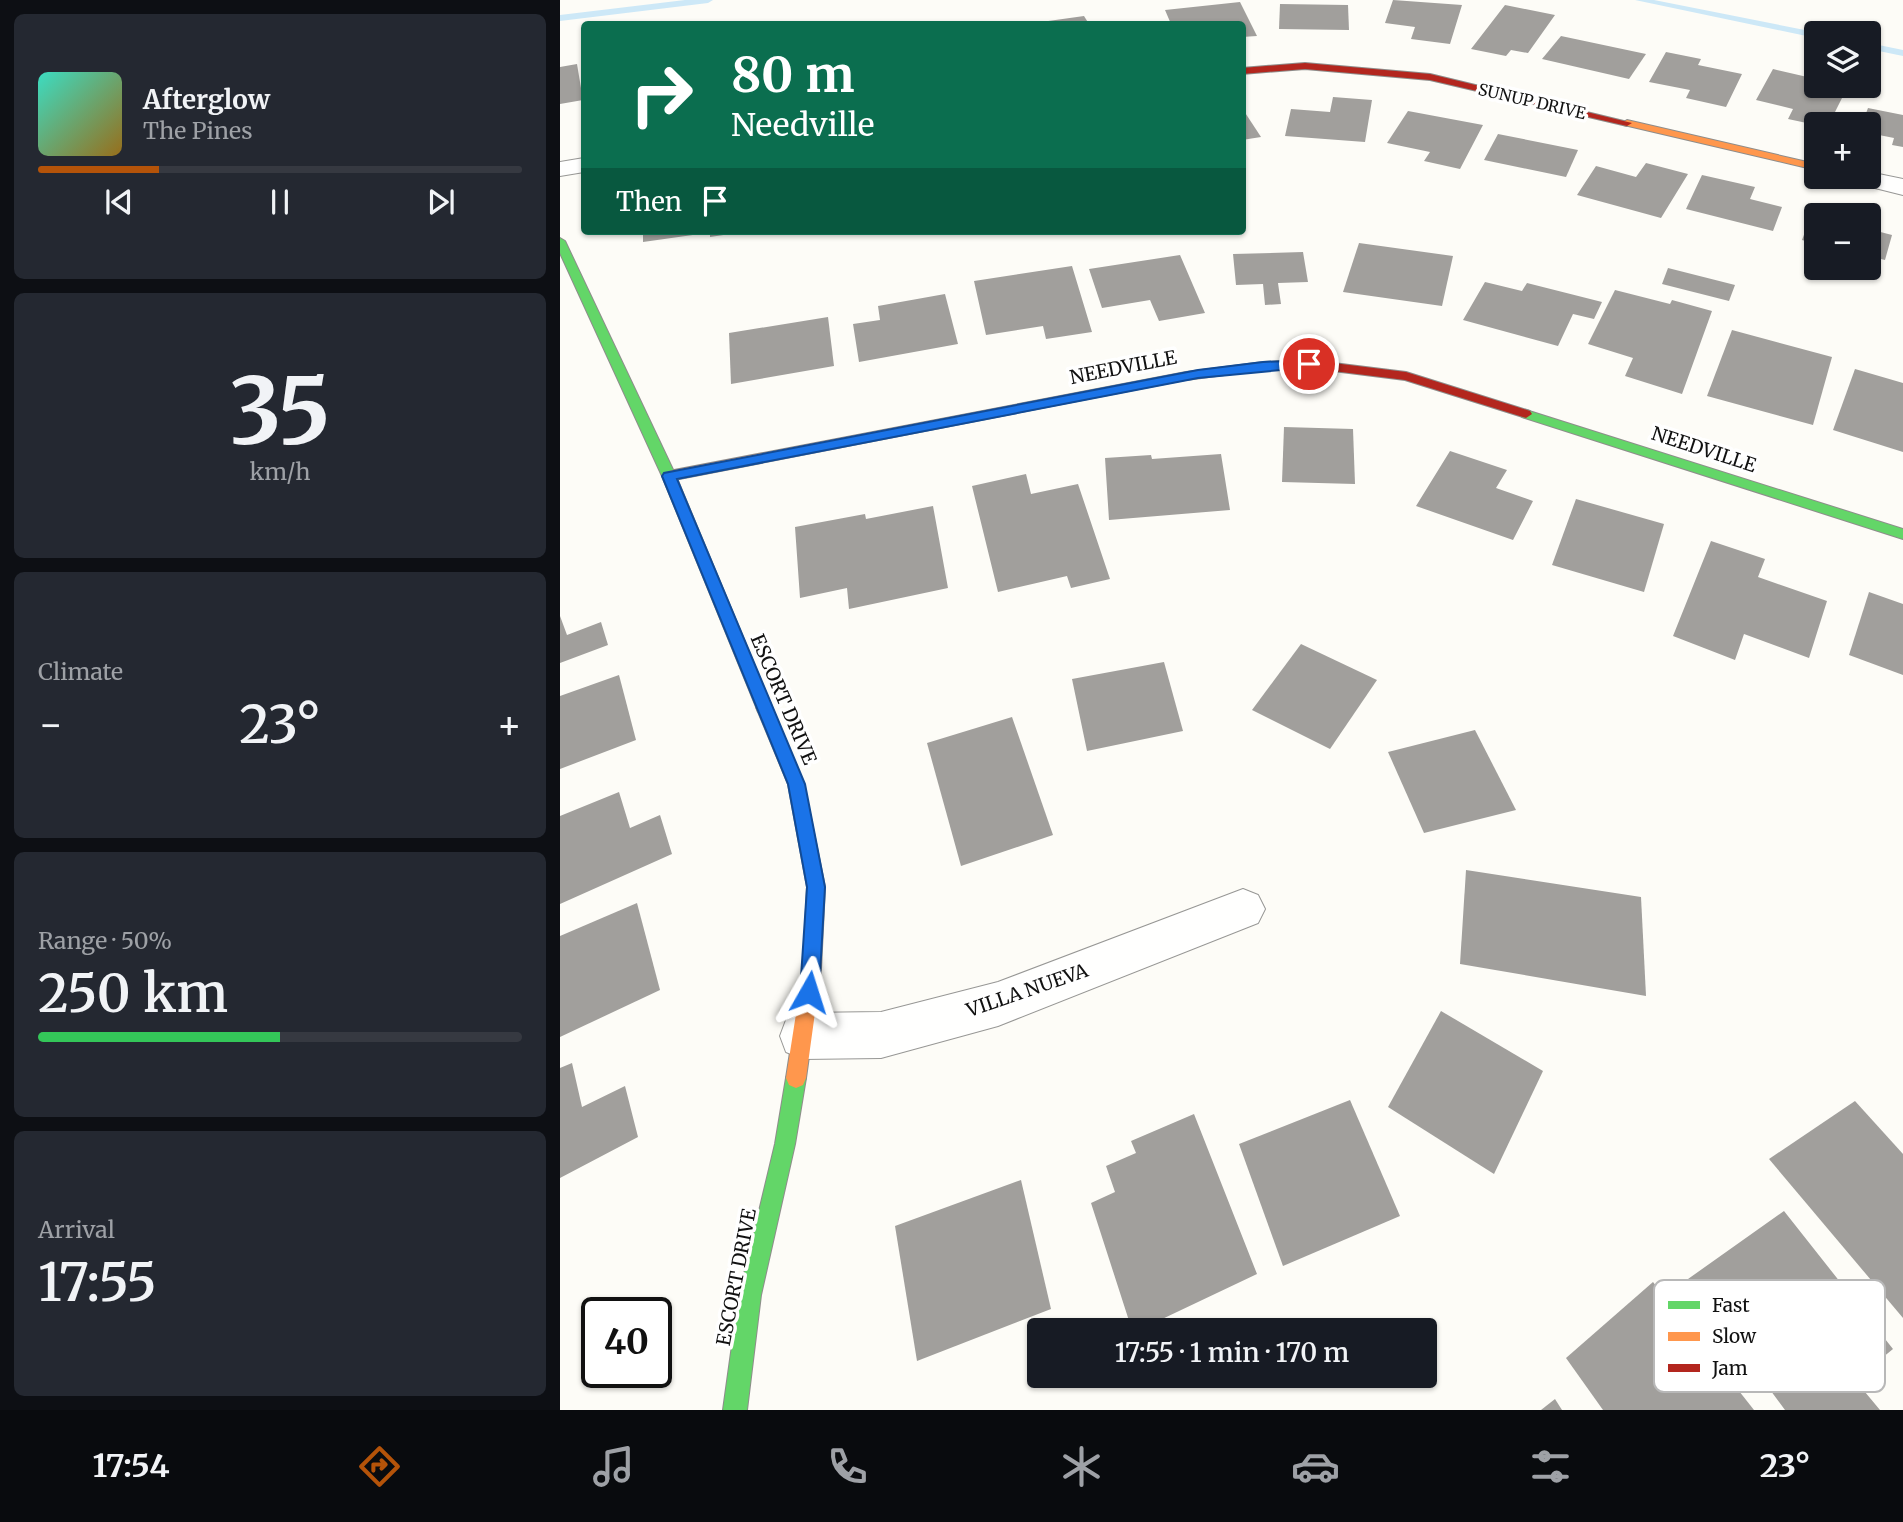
<!DOCTYPE html>
<html lang="en">
<head>
<meta charset="utf-8">
<style>
	body { margin:0; font-family:Merriweather,serif; background:#242831; color:#f1f3f6; height:100vh; display:flex; flex-direction:column; font-size:26px; white-space:nowrap }
	* { box-sizing:border-box; margin:0 }
	p { font-size:23px; color:#9ea1a6 }
	.icon { flex:none; width:38px; height:38px; fill:none; stroke:currentColor; stroke-width:2; stroke-linecap:round; stroke-linejoin:round }
	.map { position:relative; flex:1; overflow:hidden }
	.details { display:flex; flex-direction:column; gap:14px; padding:14px; background:#0d0f14; width:560px }
	.details>* { flex:none }
	.top-card { position:absolute; left:21px; top:21px; width:665px; height:214px; border-radius:7px; box-shadow:0 2px 5px #0004; background:#0b6e4f; color:#fff; overflow:hidden }
	.fabs { position:absolute; left:1244px; top:21px; display:grid; gap:14px }
	.fabs a { display:grid; place-items:center; width:77px; height:77px; border-radius:7px; background:#171b24; box-shadow:0 2px 5px #0004; font-size:35px }
	.speed { position:absolute; left:21px; top:1297px; display:flex; gap:14px; font-size:35px; font-weight:700; text-align:center }
	.speed>* { display:grid; place-content:center; width:91px; height:91px; border-radius:50%; background:#171b24; box-shadow:0 2px 5px #0004; line-height:1 }
	.speed .limit { border:4px solid #111; border-radius:10px; background:#fff; color:#111 }
	.pin { position:absolute; display:grid; place-items:center; width:60px; height:60px; color:#fff; margin:-30px; border:4px solid #fff; border-radius:50%; box-shadow:0 2px 7px #0007 }
	.me { position:absolute; width:77px; margin:-38px; rotate:6deg; stroke-linejoin:round; filter:drop-shadow(0 0 5px #0008) }
	.turn { display:flex; align-items:center; gap:24px; height:147px; padding:0 35px; font-size:32px }
	.turn .icon { width:91px; height:91px; stroke-width:2.5 }
	.turn b { display:block; font-size:49px; line-height:60px }
	.then { display:flex; align-items:center; height:66px; padding:0 35px; background:#0003; gap:14px; font-size:26px }
	.big { font-size:52px; font-weight:600; line-height:1.1 }
	.details .tile { flex:1; display:flex; flex-direction:column; justify-content:center; gap:10px; min-width:0; padding:0 24px; border-radius:10px; background:#242831 }
	.details .dial { align-items:center; gap:0 }
	.dial b { font-size:91px; line-height:1 }
	.song { display:flex; align-items:center; gap:21px }
	.cover { width:84px; height:84px; border-radius:10px; background:linear-gradient(135deg,hsl(170 70% 55%),hsl(40 70% 35%)) }
	.played { height:7px; border-radius:4px; background:linear-gradient(90deg,#b45309 25%,#363941 25%) }
	.keys { display:flex; justify-content:space-around; direction:ltr }
	.heat { display:flex; justify-content:space-between; align-items:center; font-size:38px; direction:ltr }
	.charge { height:10px; border-radius:5px; background:linear-gradient(90deg,#34c759 50%,#363941 0) }
	.trip { position:absolute; left:467px; top:1318px; width:410px; height:70px; border-radius:7px; background:#171b24; box-shadow:0 2px 5px #0004; font-weight:600; line-height:70px; text-align:center }
	.dock { display:flex; height:112px; justify-content:space-around; align-items:center; background:#090b0e; color:#9ea1a6 }
	.dock .icon { width:49px; height:49px }
	.dock .selected { color:#b45309 }
	.dock b { font-size:32px; color:#f1f3f6 }
	main { display:flex; flex:1; min-height:0 }
	.map>svg:first-child { display:block }
	.lines { fill:none; stroke-linecap:round; stroke-linejoin:round }
	.stream { fill:#cde8f7; fill-rule:evenodd }
	.building { fill:#a19f9c }
	.street-casing { stroke:#979795; stroke-width:2 }
	.fast-casing { stroke:#8e8d8b; stroke-width:2 }
	.slow-casing { stroke:#8e8d8b; stroke-width:2 }
	.jam-casing { stroke:#8e8d8b; stroke-width:2 }
	.street { fill:#fffffe; fill-rule:evenodd }
	.fast { fill:#63d668; fill-rule:evenodd }
	.slow { fill:#ff974d; fill-rule:evenodd }
	.jam { fill:#b3261e; fill-rule:evenodd }
	.route { fill:#1a73e8; stroke:#114b97; stroke-width:2 }
	.labels { text-anchor:middle; dominant-baseline:central; stroke-width:7; stroke-linejoin:round; paint-order:stroke }
	.far-street-label { font-size:16px; fill:#111; stroke:#fff }
	.street-label { font-size:19px; fill:#111; stroke:#fff }
	.key { fill:#fff; stroke:#b8b8b8; stroke-width:2 }
	.key-label { font-size:19px; fill:#111 }
</style>
</head>
<body>
<main>
<section class="details">
<div class="tile">
<div class="song"><i class="cover"></i><div><b>Afterglow</b><p>The Pines</p></div></div>
<div class="played"></div>
<div class="keys"><svg class="icon" aria-label="previous" viewBox="0 0 24 24"><path d="M18 5L8 12l10 7zM5 5v14"/></svg><svg class="icon" aria-label="pause" viewBox="0 0 24 24"><path d="M8 5v14M16 5v14"/></svg><svg class="icon" aria-label="next" viewBox="0 0 24 24"><path d="M6 5l10 7-10 7zM19 5v14"/></svg></div>
</div>
<div class="tile dial"><b>35</b><p>km/h</p></div>
<div class="tile"><p>Climate</p>
<div class="heat"><a>−</a><b class="big">23°</b><a>+</a></div>
</div>
<div class="tile"><p>Range · 50%</p><b class="big">250 km</b><div class="charge"></div></div>
<div class="tile"><p>Arrival</p><b class="big">17:55</b></div>
</section>
<div class="map">
<svg width="1343" height="1410" viewBox="0 0 1343 1410">
	<rect width="100%" height="100%" fill="#fdfcf7"/>
	<g class="lines">
		<g class="stream">
			<path d="M125,0H153L148,3L0,21V15Z"/>
			<path d="M1075,0H1094L1260,33H1256V38Z"/>
			<path d="M1309,43L1343,50V56L1309,49Z"/>
		</g>
	</g>
	<g class="building">
		<path d="M833,0L902,5L890,44L851,39L855,27L825,23Z"/>
		<path d="M680,2L697,36L682,37V24H611L605,10Z"/>
		<path d="M720,4L788,5L789,30L719,29Z"/>
		<path d="M945,5L995,15L968,53L951,50L946,56L911,49Z"/>
		<path d="M524,16L529,24H474V23Z"/>
		<path d="M1001,36L1086,54L1069,79L982,59Z"/>
		<path d="M1106,52L1141,59L1138,65L1182,74L1166,107L1126,98L1130,90L1089,82Z"/>
		<path d="M17,64L23,100L0,104V67Z"/>
		<path d="M1213,69L1256,79V86L1285,92L1269,124L1256,125L1228,119L1233,109L1196,100Z"/>
		<path d="M773,97L812,100L805,142L725,136L731,109L770,112Z"/>
		<path d="M682,108L701,137L682,140Z"/>
		<path d="M1308,108L1343,115V147L1332,145L1334,138L1309,133V124H1302Z"/>
		<path d="M848,111L923,125L900,169L864,161L870,152L827,143Z"/>
		<path d="M938,134L1018,150L1006,177L924,160Z"/>
		<path d="M1086,163L1128,174L1101,218L1017,195L1036,166L1076,177Z"/>
		<path d="M1142,175L1195,187L1190,199L1222,207L1213,231L1126,209Z"/>
		<path d="M1254,208L1282,214L1256,215V244L1242,240Z"/>
		<path d="M1309,229L1332,235L1325,260L1309,256Z"/>
		<path d="M83,231H147V233L83,242Z"/>
		<path d="M150,231H177V233L150,237Z"/>
		<path d="M799,243L893,256L882,306L783,292Z"/>
		<path d="M743,252L748,282L718,283L721,304L705,305L703,284L676,285L673,254Z"/>
		<path d="M620,255L645,313L599,321L590,300L542,308L529,269Z"/>
		<path d="M512,266L532,332L486,339L483,326L426,335L414,281Z"/>
		<path d="M1108,268L1175,285L1169,301L1102,284Z"/>
		<path d="M925,282L962,291L967,283L1042,302L1034,319L1013,314L998,346L903,320Z"/>
		<path d="M1055,290L1110,304L1112,300L1152,311L1122,394L1065,376L1073,358L1028,344Z"/>
		<path d="M385,294L398,344L299,362L293,324L320,320L318,306Z"/>
		<path d="M268,317L274,366L171,384L169,333Z"/>
		<path d="M1172,330L1272,357L1253,425L1147,396Z"/>
		<path d="M1295,369L1343,383V452L1273,430Z"/>
		<path d="M724,427L793,429L795,484L722,482Z"/>
		<path d="M890,451L947,470L936,488L973,501L953,540L856,506Z"/>
		<path d="M661,454L670,510L549,520L545,458L591,455L592,459Z"/>
		<path d="M466,474L471,494L518,484L550,579L511,588L507,576L438,592L412,486Z"/>
		<path d="M1016,499L1104,524L1084,592L992,565Z"/>
		<path d="M373,506L388,588L289,609L287,588L240,598L235,527L305,514L306,519Z"/>
		<path d="M1151,541L1205,559L1198,577L1267,601L1249,658L1184,634L1175,660L1113,636Z"/>
		<path d="M1309,592L1343,604V675L1289,655Z"/>
		<path d="M0,616L7,635L41,622L48,645L0,663Z"/>
		<path d="M741,644L817,680L770,749L692,710Z"/>
		<path d="M604,662L623,731L527,751L512,679Z"/>
		<path d="M59,675L76,740L0,769V696Z"/>
		<path d="M452,717L493,835L401,866L367,743Z"/>
		<path d="M915,730L956,810L864,833L828,752Z"/>
		<path d="M59,792L70,828L100,815L112,854L0,904V816Z"/>
		<path d="M906,870L1081,897L1086,996L900,964Z"/>
		<path d="M77,903L100,990L0,1037V936Z"/>
		<path d="M881,1011L983,1071L934,1174L828,1107Z"/>
		<path d="M12,1063L22,1107L65,1086L78,1137L0,1178V1068Z"/>
		<path d="M790,1100L840,1216L723,1266L679,1144Z"/>
		<path d="M1295,1101L1343,1154V1318L1209,1159Z"/>
		<path d="M634,1114L697,1274L579,1330H572L531,1203L555,1192L546,1166L576,1153L571,1141Z"/>
		<path d="M461,1180L491,1309L357,1361L335,1226Z"/>
		<path d="M1224,1211L1333,1349L1295,1380L1320,1410H1225L1128,1279Z"/>
		<path d="M1093,1282L1194,1410H1043L1006,1358Z"/>
		<path d="M995,1399L1002,1410H981Z"/>
	</g>
	<g class="lines">
		<g class="street-casing">
			<g id="street">
				<path d="M24,158V172L0,176V162Z"/>
				<path d="M1309,172L1343,179V195L1291,182L1287,177H1309Z"/>
				<path d="M683,889L698,895L705,909L698,923L438,1026L321,1058L243,1059L226,1052L220,1036L226,1020L243,1013L321,1012L438,982Z"/>
			</g>
		</g>
		<g class="fast-casing">
			<g id="fast">
				<path d="M0,238L5,241L116,476L212,707L210,712H198L196,707L102,476L0,253Z"/>
				<path d="M966,410L1343,529V539L962,417V411Z"/>
				<path d="M236,1068L243,1071L246,1078L235,1144L201,1295L187,1410H163L179,1295L215,1144L226,1078L229,1071Z"/>
			</g>
		</g>
		<g class="slow-casing">
			<g id="slow">
				<path d="M1067,120L1256,164V170L1064,125L1062,123Z"/>
				<path d="M626,372L630,373V379L109,481L102,476L109,471Z"/>
				<path d="M204,701L210,702L212,707L244,784L265,887L261,969L246,1078L243,1085L236,1088L229,1085L226,1078L243,969L247,887L228,784L196,707L198,702Z"/>
			</g>
		</g>
		<g class="jam-casing">
			<g id="jam">
				<path d="M745,63L870,74L1072,123L1067,126L870,80L745,69L682,74V68Z"/>
				<path d="M749,360L846,372L970,411L972,414L966,418L845,380L749,368L703,370L626,380L620,376L626,372L703,362Z"/>
			</g>
		</g>
		<use href="#street" class="street"/>
		<use href="#fast" class="fast"/>
		<use href="#slow" class="slow"/>
		<use href="#jam" class="jam"/>
	</g>
	<path class="route" d="M749,360L753,361V367L638,378L117,479L245,784L265,887L259,992L256,998L249,1001L242,998L240,992L247,887L228,784L102,476L104,473L638,370L703,362Z"/>
	<g class="labels">
		<g class="far-street-label">
			<text transform="translate(972 101) rotate(13)">SUNUP DRIVE</text>
		</g>
		<g class="street-label">
			<text transform="translate(563 367) rotate(-11)">NEEDVILLE</text>
			<text transform="translate(1144 449) rotate(18)">NEEDVILLE</text>
			<text transform="translate(224 699) rotate(67)">ESCORT DRIVE</text>
			<text transform="translate(467 990) rotate(-19)">VILLA NUEVA</text>
			<text transform="translate(176 1277) rotate(-79)">ESCORT DRIVE</text>
		</g>
	</g>
	<rect x="1094" y="1280" width="231" height="112" rx="10" class="key"/>
	<rect x="1108" y="1301" width="32" height="8" fill="#63d668"/>
	<rect x="1108" y="1332" width="32" height="9" fill="#ff974d"/>
	<rect x="1108" y="1364" width="32" height="8" fill="#b3261e"/>
	<g class="key-label">
		<text x="1152" y="1312">Fast</text>
		<text x="1152" y="1343">Slow</text>
		<text x="1152" y="1375">Jam</text>
	</g>
</svg>
<div class="fabs">
<a><svg class="icon" aria-label="layers" viewBox="0 0 24 24"><path d="M12 4l9 5-9 5-9-5zM3 14l9 5 9-5"/></svg></a>
<a>+</a>
<a>−</a>
</div>
<div class="speed"><div class="limit">40</div></div>
<div class="pin" style="left:749px;top:364px;background:#d93025"><svg class="icon" aria-label="arrive" viewBox="0 0 24 24"><path d="M6 21V4h12l-3 4 3 4H6"/></svg></div>
<svg class="me" style="left:249px;top:992px" viewBox="-20 -20 40 40"><path d="M0-17L14 15 0 8-14 15z" fill="#1a73e8" stroke="#fff" stroke-width="4"/></svg>
<div class="trip">17:55 · 1 min · 170 m</div>
<div class="top-card">
<div class="turn"><svg class="icon" aria-label="right" viewBox="0 0 24 24"><path d="M7 20v-9h11M14 6l5 5-5 5"/></svg><div><b>80 m</b>Needville</div></div>
<div class="then">Then<svg class="icon" aria-label="arrive" viewBox="0 0 24 24"><path d="M6 21V4h12l-3 4 3 4H6"/></svg></div>
</div>
</div>
</main>
<nav class="dock">
<b>17:54</b>
<svg class="icon selected" aria-label="directions" viewBox="0 0 24 24"><path d="M12 3l9 9-9 9-9-9zM9 14v-3h6M13 9l2 2-2 2"/></svg>
<svg class="icon" aria-label="music" viewBox="0 0 24 24"><path d="M9 18V5l10-2v13"/><circle cx="6" cy="18" r="3"/><circle cx="16" cy="16" r="3"/></svg>
<svg class="icon" aria-label="phone" viewBox="0 0 24 24"><path d="M5 4h4l2 5-3 2q2 4 5 5l2-3 5 2v4C11 20 4 13 5 4z"/></svg>
<svg class="icon" aria-label="climate" viewBox="0 0 24 24"><path d="M12 3v18M4 7l16 10M4 17L20 7"/></svg>
<svg class="icon" aria-label="car" viewBox="0 0 24 24"><path d="M5 17H2v-5l4-1 3-4h7l3 4 3 1v5h-3M9 17h6M6 11h13"/><circle cx="7" cy="17" r="2"/><circle cx="17" cy="17" r="2"/></svg>
<svg class="icon" aria-label="filters" viewBox="0 0 24 24"><path d="M4 7h16M4 17h16"/><circle cx="9" cy="7" r="2"/><circle cx="15" cy="17" r="2"/></svg>
<b>23°</b>
</nav>
</body>
</html>
